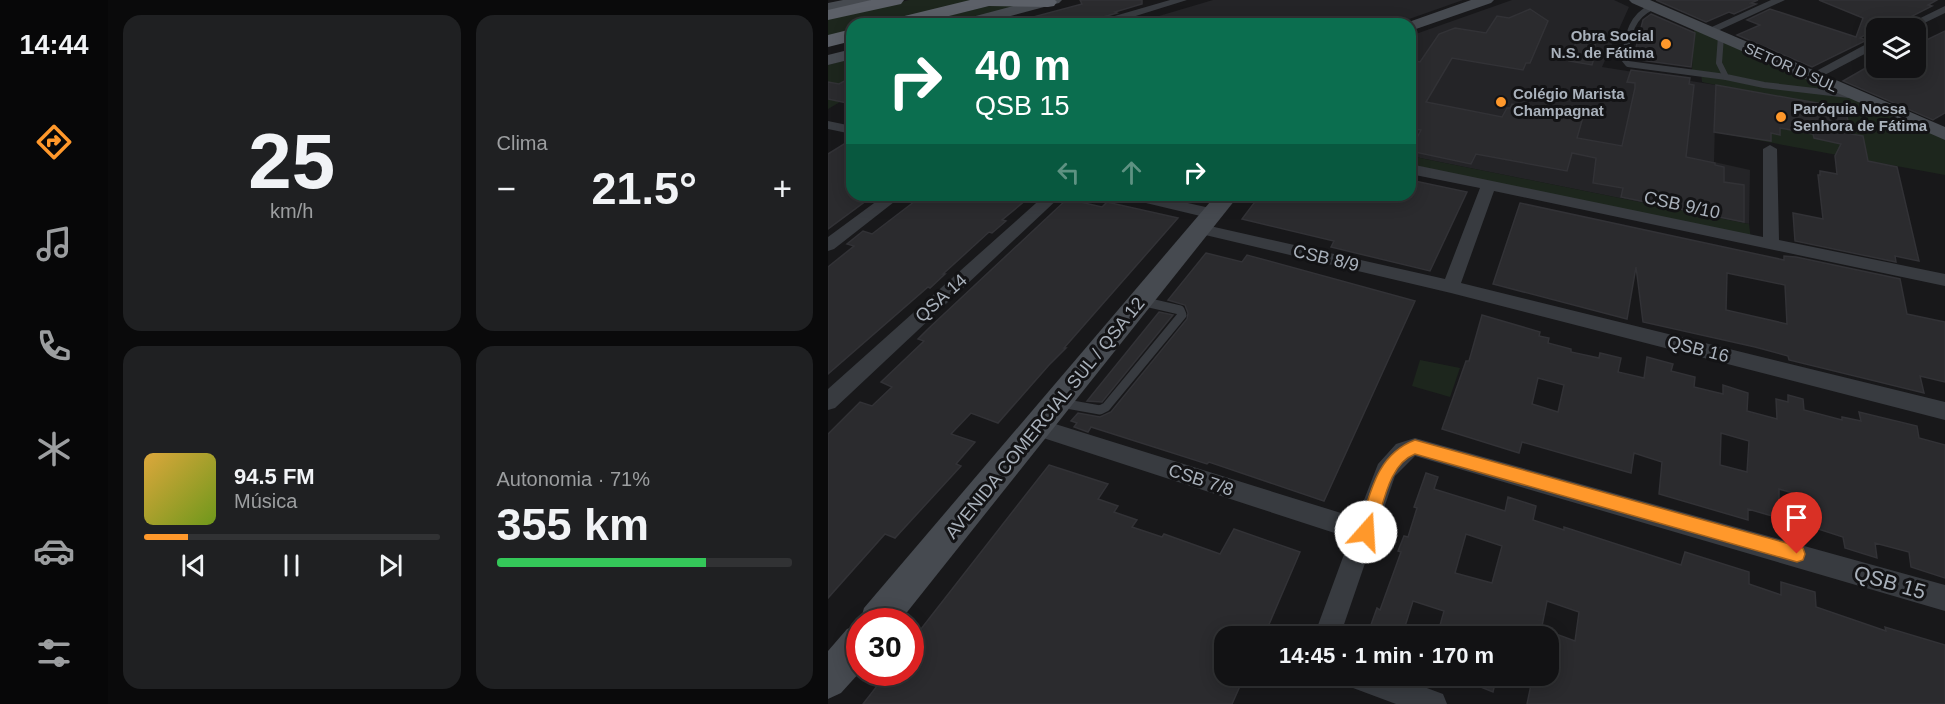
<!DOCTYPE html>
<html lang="pt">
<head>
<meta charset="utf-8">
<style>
	body { margin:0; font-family:Arial,sans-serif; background:#1f2022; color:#f1f3f6; height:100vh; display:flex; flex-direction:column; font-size:22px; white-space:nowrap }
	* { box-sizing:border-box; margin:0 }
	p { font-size:20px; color:#9c9ea0 }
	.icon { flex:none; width:33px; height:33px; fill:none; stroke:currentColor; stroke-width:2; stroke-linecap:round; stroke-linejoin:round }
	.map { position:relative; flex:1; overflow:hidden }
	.details { display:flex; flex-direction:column; gap:15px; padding:15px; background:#0a0a0b; width:720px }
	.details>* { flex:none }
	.hud { position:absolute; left:18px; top:18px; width:570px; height:183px; border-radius:18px; box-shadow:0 3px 15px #0003,0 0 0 2px #313234; background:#0b6e4f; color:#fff; overflow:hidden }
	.tools { position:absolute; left:1038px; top:18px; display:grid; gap:12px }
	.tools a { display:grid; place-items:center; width:60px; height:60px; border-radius:12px; background:#121214; box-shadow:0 3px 15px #0003,0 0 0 2px #313234; font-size:30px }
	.speed { position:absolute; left:18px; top:608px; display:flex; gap:12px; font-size:30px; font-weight:700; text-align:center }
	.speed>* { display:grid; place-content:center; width:78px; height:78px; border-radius:50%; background:#121214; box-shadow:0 3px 15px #0003,0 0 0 2px #313234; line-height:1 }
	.speed .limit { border:9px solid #d22; background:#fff; color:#111 }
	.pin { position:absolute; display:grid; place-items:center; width:51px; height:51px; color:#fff; margin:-62px -26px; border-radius:50% 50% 50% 0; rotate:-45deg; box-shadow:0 0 6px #0007 }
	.pin .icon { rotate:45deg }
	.me { position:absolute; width:66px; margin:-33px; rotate:19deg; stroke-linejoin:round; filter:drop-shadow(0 0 4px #0008) }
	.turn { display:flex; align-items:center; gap:21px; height:126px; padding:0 30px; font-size:27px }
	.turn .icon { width:78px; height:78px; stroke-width:2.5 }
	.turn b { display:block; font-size:42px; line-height:51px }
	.lanes { display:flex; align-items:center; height:57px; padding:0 30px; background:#0003; justify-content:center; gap:30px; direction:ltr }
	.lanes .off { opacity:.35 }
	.big { font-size:45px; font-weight:700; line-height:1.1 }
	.details .widget { flex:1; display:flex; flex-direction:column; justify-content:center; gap:9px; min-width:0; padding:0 21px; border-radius:18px; background:#1f2022 }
	.details .dial { align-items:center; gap:0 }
	.dial b { font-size:78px; line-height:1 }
	.song { display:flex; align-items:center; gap:18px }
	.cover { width:72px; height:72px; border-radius:9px; background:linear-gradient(135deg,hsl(40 70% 55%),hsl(80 70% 35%)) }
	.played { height:6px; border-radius:3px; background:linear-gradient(90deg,#ff982b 15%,#313234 15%) }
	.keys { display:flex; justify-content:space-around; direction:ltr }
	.heat { display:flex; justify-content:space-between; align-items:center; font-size:33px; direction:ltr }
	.charge { height:9px; border-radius:4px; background:linear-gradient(90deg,#34c759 71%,#313234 0) }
	.details .tiles { flex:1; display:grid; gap:15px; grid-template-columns:repeat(2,1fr) }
	.trip { position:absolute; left:386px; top:626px; width:345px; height:60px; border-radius:18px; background:#121214; box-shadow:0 3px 15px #0003,0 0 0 2px #313234; font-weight:700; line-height:60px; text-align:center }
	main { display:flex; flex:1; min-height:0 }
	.dock { display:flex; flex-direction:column; width:108px; justify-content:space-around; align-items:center; background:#070708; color:#9c9ea0 }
	.dock .icon { width:42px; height:42px }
	.dock .active { color:#ff982b }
	.dock b { font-size:27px; color:#f1f3f6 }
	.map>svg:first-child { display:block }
	.built { fill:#242427 }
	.green { fill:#1d261d }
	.building { fill:#2b2b2e; stroke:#323236; stroke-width:1.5; fill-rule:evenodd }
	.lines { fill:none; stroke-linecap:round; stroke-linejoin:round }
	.service-far1 { stroke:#383b40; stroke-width:6 }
	.service { stroke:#383b40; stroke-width:9 }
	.minor { fill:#383b40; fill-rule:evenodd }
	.secondary { fill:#464a50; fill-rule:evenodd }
	.trunk { fill:#5c6068; fill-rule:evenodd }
	.route { fill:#ff982b; stroke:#a6631c; stroke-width:1.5 }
	.poi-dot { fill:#ff982b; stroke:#131315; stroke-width:2 }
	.labels { text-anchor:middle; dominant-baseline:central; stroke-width:6; stroke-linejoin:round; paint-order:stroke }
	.far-poi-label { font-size:15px; font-weight:bold; fill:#a9b1bb; stroke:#131315; text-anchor:start }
	.far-street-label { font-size:15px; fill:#a9b1bb; stroke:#131315 }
	.street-label { font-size:18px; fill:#a9b1bb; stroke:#131315 }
	.near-street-label { font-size:21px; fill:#a9b1bb; stroke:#131315 }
</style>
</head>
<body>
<main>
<nav class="dock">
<b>14:44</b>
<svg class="icon active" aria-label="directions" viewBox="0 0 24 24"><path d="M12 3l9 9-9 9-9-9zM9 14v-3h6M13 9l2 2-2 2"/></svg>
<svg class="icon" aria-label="music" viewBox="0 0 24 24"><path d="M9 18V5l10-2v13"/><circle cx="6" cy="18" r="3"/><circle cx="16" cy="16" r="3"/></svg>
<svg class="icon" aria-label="phone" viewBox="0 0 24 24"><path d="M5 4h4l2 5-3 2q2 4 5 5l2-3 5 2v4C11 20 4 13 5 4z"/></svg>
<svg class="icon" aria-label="climate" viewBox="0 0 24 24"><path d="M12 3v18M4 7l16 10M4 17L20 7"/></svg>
<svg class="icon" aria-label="car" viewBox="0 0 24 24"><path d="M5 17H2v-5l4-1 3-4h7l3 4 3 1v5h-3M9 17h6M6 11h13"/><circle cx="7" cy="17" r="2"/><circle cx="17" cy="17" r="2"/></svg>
<svg class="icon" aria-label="filters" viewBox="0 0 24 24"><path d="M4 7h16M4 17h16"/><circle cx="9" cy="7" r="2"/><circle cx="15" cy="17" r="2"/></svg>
</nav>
<section class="details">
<div class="tiles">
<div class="widget dial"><b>25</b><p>km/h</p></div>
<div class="widget"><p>Clima</p>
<div class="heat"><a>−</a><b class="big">21.5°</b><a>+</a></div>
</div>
<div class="widget">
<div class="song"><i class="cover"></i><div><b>94.5 FM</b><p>Música</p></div></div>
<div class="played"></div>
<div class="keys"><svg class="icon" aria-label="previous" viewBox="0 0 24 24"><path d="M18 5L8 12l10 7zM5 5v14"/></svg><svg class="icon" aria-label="pause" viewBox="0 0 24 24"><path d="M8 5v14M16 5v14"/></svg><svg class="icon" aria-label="next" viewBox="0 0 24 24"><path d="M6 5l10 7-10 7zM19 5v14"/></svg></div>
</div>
<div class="widget"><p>Autonomia · 71%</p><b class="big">355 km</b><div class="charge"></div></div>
</div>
</section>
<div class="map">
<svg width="1117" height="704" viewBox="0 0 1117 704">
	<rect width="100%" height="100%" fill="#18181a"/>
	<g class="built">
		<path d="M385,0H635L567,24H304Z"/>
		<path d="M684,0H786L801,7L774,67L888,85L886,162L922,170L921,224L582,156V36Z"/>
	</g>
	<g class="green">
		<path d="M81,0H147L52,24H24V31L0,37V19Z"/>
		<path d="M169,4H201L126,24H86Z"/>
		<path d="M866,29L1117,137V175L886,132L888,85L874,82L873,72L864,70Z"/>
		<path d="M24,58V95L0,109V65Z"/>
		<path d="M582,156L921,224L923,240L582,169Z"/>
		<path d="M592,360L632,368L622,397L584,386Z"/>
	</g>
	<g class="building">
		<path d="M252,0H314V4L287,12L289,13L265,20L262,24H195L194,20L254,4Z"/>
		<path d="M828,0H930L923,3L928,4L906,14L901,12L878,22Z"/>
		<path d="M991,0H1109L1100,5L1104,6L1069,24L1064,22L1048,28L1032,38L1039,40L984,67L909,35L932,25L919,20L942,9L1028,37L1035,18Z"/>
		<path d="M702,9L720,21L702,63H698L695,70L624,58L598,102L674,117L679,108H682L684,104L752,116L755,117L749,138L794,146L807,88V83L799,82L803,70L862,78L861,84L866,85L858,157L887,163V165L896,167V182L916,185V222L793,197L795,188L765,183L768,158L744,153L739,171L648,154L643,164L582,151L593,130L582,128V60L592,62L611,34L627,28L658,33L669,16L681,18Z"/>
		<path d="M823,14L867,33L863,67L805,59L815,20Z"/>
		<path d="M1117,31V113L1108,118L1105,120L1015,81L1048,62V68H1088V45Z"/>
		<path d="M751,34L767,36L765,40L768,41L766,48H769L764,65L741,61Z"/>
		<path d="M24,77V104L0,99V82L11,84Z"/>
		<path d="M888,85L1017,108L1023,134L1035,136L1040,161L1069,167L1091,261L1067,256L1068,262L967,241L965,213L995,219L990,175H992V171L1009,174L1007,156L1013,144L986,138L985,134L952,128V135L943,133V141L886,132Z"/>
		<path d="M24,139V195H46L0,229V154Z"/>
		<path d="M582,180L639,192L602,271L503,247L506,241L414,219L432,195L455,200L459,195H582Z"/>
		<path d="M95,195H204L174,220L178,221L164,233L161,232L115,274H117L102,288L100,287L0,374V267L26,246L19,244L35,231L44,234Z"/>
		<path d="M239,199L274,207L279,202L350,218L236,348H238L221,365L170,423L143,413L123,434L147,442L128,464L133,466L67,538L57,534L0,598V434L32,402L44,406L64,387L53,382L96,341L90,339L101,328Z"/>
		<path d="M692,203L933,255L956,260V256L968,257L1072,279L1079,314L1117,322V382L1092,376L1096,393L961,360L960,356L927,347L815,322L808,267L799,319L665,284ZM899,273L957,285L959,324L898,310Z"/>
		<path d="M378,253L414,262L419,255L587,301L496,501L381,462L379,464L263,427L260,432L246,427L249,423L243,421L250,413L272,417L283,412L359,319L360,313L357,305L340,300Z"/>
		<path d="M331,312L345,315L274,402L259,401Z"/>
		<path d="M654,315L712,332L711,336L721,338L720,343L743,349V352L771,358L772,353L793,358L790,372L816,378L819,357L845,364L843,371L867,377L866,387L895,394V385L920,393L919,411L949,419L948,399L960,402V395L975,399L976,410L1014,420V417L1033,421L1031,412L1089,426L1091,438L1117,445V578L1083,567L1081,552L1047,543L1049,558L1017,548L1015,537L984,527L982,498L951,489V518L920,509V520L831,494L834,462L806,453L803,473L694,442L691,453L614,429L638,361H641ZM710,378L736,385L730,412L704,404ZM893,433L921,441L919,472L892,465Z"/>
		<path d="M221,465L280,484L270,499L290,506L286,512L309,520L304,527L334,537L336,534L392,554L406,529L472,552L436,636H396V675H417L404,704H35L60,672H82V643Z"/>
		<path d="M598,473L610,477L606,489L677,511L680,497L708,506L705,520L736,530V527L853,565L857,552L921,572V584L953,595V582L987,592L988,607L1058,631L1057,627L1117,645V704H699L705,675H720V631L747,641L751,612L719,601L712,636H694L679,631L678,636H609L616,611L585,601L574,636H539L549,608L552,610L573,552L570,551L576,536L580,537L589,508L586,507ZM638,534L674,546L664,583L627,573Z"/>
		<path d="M623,675H669L665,692Z"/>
	</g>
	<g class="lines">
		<g class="service-far1">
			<path d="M824,7C802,17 800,37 796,59L800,64L898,77"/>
			<path d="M893,36L891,63L898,77L936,85L1021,95"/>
		</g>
		<path class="service" d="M233,403L272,410L278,407L354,315L352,310L313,301"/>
		<g class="minor">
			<path d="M342,0H359L282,24H264L266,22Z"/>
			<path d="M943,0H957L885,33L881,34L875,31Z"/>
			<path d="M1117,6V13L1086,28H1072Z"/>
			<path d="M1044,41H1048V48L989,79L985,80L979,76Z"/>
			<path d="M0,121L24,126V134L0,129Z"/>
			<path d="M942,145L949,149L951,240L1117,274V286L666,191L633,283L1117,402V420L623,293L373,234L367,233L365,229L367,225L373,224L617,279L652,188L582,174V164L935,237V149Z"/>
			<path d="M57,195H75L6,249L0,251V237Z"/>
			<path d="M217,195H234L7,408L0,410V389Z"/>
			<path d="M295,195H324L391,210L393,214L385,219L297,198Z"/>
			<path d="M208,418L529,518L550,464L568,444L587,438L1117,585V611L587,456L567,476L512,636H486L522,538L200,433L197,427L200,421Z"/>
			<path d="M513,675H564L615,694L619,704H568L517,685Z"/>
		</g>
		<g class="secondary">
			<path d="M15,0H43L40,3L0,13V3Z"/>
			<path d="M208,0H234L231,3L153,24H127L129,21Z"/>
			<path d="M643,0H666L663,3L588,29L582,31V24H575Z"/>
			<path d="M801,0H822L1117,127V140L804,3Z"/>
			<path d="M24,49V59L0,65V55Z"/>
			<path d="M388,195H411L72,621L32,622L36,608Z"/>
			<path d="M32,624V672L13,693L0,699V651L19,629Z"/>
		</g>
		<g class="trunk">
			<path d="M43,0H76L73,4L0,20V10Z"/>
			<path d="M142,0H227L229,2L226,6L220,7L161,6L89,24H58L60,20Z"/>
			<path d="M24,29V41L0,47V35Z"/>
		</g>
	</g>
	<path class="route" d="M587,440L969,546L975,548L977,554L975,560L969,562L587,454C558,465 555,512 544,537L538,540L532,537L530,532C542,496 547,455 587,440Z"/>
	<g class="poi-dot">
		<circle cx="838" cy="44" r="6"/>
		<circle cx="673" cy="102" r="6"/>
		<circle cx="953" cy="117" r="6"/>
	</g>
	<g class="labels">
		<g class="far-poi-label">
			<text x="826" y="35" text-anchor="end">Obra Social<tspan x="826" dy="17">N.S. de Fátima</tspan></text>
			<text x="685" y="93">Colégio Marista<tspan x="685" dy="17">Champagnat</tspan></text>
			<text x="965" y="108">Paróquia Nossa<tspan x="965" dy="17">Senhora de Fátima</tspan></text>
		</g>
		<g class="far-street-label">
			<text transform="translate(963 67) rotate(24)">SETOR D SUL</text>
		</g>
		<g class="street-label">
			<text transform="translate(854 205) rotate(12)">CSB 9/10</text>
			<text transform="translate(498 258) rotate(13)">CSB 8/9</text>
			<text transform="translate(113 298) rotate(-42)">QSA 14</text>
			<text transform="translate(870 349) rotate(14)">QSB 16</text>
			<text transform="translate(217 418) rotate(-51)">AVENIDA COMERCIAL SUL / QSA 12</text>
			<text transform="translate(373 480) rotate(18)">CSB 7/8</text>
		</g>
		<g class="near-street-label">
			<text transform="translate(1062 582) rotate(16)">QSB 15</text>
		</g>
	</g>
</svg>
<div class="tools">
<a><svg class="icon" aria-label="layers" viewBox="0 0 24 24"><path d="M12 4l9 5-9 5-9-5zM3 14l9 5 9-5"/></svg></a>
</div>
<div class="speed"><div class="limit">30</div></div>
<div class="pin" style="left:969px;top:554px;background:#d93025"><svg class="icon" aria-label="arrive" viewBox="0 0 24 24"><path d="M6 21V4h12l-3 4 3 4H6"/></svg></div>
<svg class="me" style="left:538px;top:532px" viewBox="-20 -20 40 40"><circle r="19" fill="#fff"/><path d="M0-13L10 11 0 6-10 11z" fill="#ff982b"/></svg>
<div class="trip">14:45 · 1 min · 170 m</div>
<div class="hud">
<div class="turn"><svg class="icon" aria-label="right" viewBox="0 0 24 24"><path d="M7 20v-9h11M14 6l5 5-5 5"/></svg><div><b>40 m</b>QSB 15</div></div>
<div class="lanes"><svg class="icon off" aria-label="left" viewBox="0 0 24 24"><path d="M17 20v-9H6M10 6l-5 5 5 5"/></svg><svg class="icon off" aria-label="ahead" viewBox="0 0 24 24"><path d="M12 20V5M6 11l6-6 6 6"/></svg><svg class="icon" aria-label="right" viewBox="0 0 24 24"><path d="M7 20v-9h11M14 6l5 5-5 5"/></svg></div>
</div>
</div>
</main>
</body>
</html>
